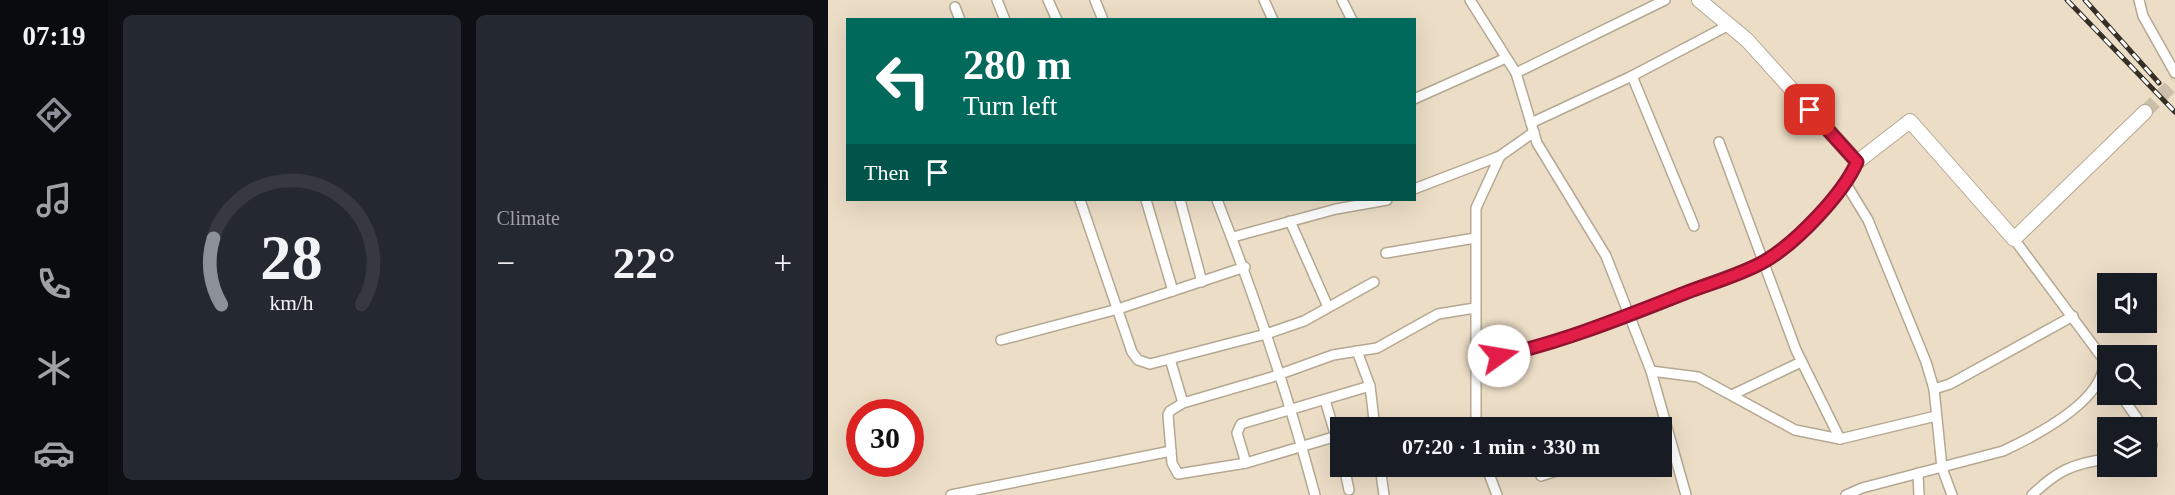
<!DOCTYPE html>
<html lang="en">
<head>
<meta charset="utf-8">
<style>
	body { margin:0; font-family:Georgia,serif; background:#242831; color:#f1f3f6; height:100vh; display:flex; flex-direction:column; font-size:22px; white-space:nowrap }
	* { box-sizing:border-box; margin:0 }
	p { font-size:20px; color:#9ea1a6 }
	.icon { flex:none; width:33px; height:33px; fill:none; stroke:currentColor; stroke-width:2; stroke-linecap:round; stroke-linejoin:round }
	.map { position:relative; flex:1; overflow:hidden }
	.details { display:flex; flex-direction:column; gap:15px; padding:15px; background:#0d0f14; width:720px }
	.details>* { flex:none }
	.hud { position:absolute; left:18px; top:18px; width:570px; height:183px; border-radius:0px; box-shadow:0 6px 24px #0002; background:#00695c; color:#fff; overflow:hidden }
	.tools { position:absolute; left:1269px; top:273px; display:grid; gap:12px }
	.tools a { display:grid; place-items:center; width:60px; height:60px; border-radius:0px; background:#171b24; box-shadow:0 6px 24px #0002; font-size:30px }
	.speed { position:absolute; left:18px; top:399px; display:flex; gap:12px; font-size:30px; font-weight:700; text-align:center }
	.speed>* { display:grid; place-content:center; width:78px; height:78px; border-radius:50%; background:#171b24; box-shadow:0 6px 24px #0002; line-height:1 }
	.speed .limit { border:9px solid #d22; background:#fff; color:#111 }
	.pin { position:absolute; display:grid; place-items:center; width:51px; height:51px; color:#fff; margin:-26px; border-radius:12px; box-shadow:0 3px 9px #0006 }
	.me { position:absolute; width:66px; margin:-33px; rotate:77deg; stroke-linejoin:round; filter:drop-shadow(0 0 4px #0008) }
	.turn { display:flex; align-items:center; gap:21px; height:126px; padding:0 18px; font-size:27px }
	.turn .icon { width:78px; height:78px; stroke-width:2.5 }
	.turn b { display:block; font-size:42px; line-height:51px }
	.then { display:flex; align-items:center; height:57px; padding:0 18px; background:#0003; gap:12px; font-size:22px }
	.big { font-size:45px; font-weight:700; line-height:1.1 }
	.details .widget { flex:1; display:flex; flex-direction:column; justify-content:center; gap:9px; min-width:0; padding:0 21px; border-radius:9px; background:#242831 }
	.details .dial { align-items:center; gap:0 }
	.dial svg { height:156px; overflow:visible; fill:none; stroke:#363941; stroke-width:7; stroke-linecap:round; text-anchor:middle }
	.dial text { fill:#f1f3f6; stroke:none }
	.heat { display:flex; justify-content:space-between; align-items:center; font-size:33px; direction:ltr }
	.details .tiles { flex:1; display:grid; gap:15px; grid-template-columns:repeat(2,1fr) }
	.trip { position:absolute; left:502px; top:417px; width:342px; height:60px; border-radius:0px; background:#171b24; box-shadow:0 6px 24px #0002; font-weight:700; line-height:60px; text-align:center }
	main { display:flex; flex:1; min-height:0 }
	.tabs { display:flex; flex-direction:column; width:108px; justify-content:space-around; align-items:center; background:#090b0e; color:#9ea1a6 }
	.tabs .icon { width:42px; height:42px }
	.tabs .current { color:#8c9099 }
	.tabs b { font-size:27px; color:#f1f3f6 }
	.map>svg:first-child { display:block }
	.lines { fill:none; stroke-linecap:round; stroke-linejoin:round }
	.secondary-tunnel { stroke:#ccbfaa; stroke-width:14; stroke-dasharray:14 7; stroke-linecap:butt }
	.minor-casing { stroke:#b5a892; stroke-width:12 }
	.secondary-casing { stroke:#b5a892; stroke-width:16 }
	.minor { stroke:#fff; stroke-width:9 }
	.secondary { stroke:#fff; stroke-width:14 }
	.rail-casing { stroke:#352f25; stroke-width:5 }
	.rail { stroke:#fff; stroke-width:3; stroke-dasharray:9; stroke-linecap:butt }
	.route-casing { stroke:#92132f; stroke-width:15 }
	.route { stroke:#e11d48; stroke-width:10 }
</style>
</head>
<body>
<main>
<nav class="tabs">
<b>07:19</b>
<svg class="icon current" aria-label="directions" viewBox="0 0 24 24"><path d="M12 3l9 9-9 9-9-9zM9 14v-3h6M13 9l2 2-2 2"/></svg>
<svg class="icon" aria-label="music" viewBox="0 0 24 24"><path d="M9 18V5l10-2v13"/><circle cx="6" cy="18" r="3"/><circle cx="16" cy="16" r="3"/></svg>
<svg class="icon" aria-label="phone" viewBox="0 0 24 24"><path d="M5 4h4l2 5-3 2q2 4 5 5l2-3 5 2v4C11 20 4 13 5 4z"/></svg>
<svg class="icon" aria-label="climate" viewBox="0 0 24 24"><path d="M12 3v18M4 7l16 10M4 17L20 7"/></svg>
<svg class="icon" aria-label="car" viewBox="0 0 24 24"><path d="M5 17H2v-5l4-1 3-4h7l3 4 3 1v5h-3M9 17h6M6 11h13"/><circle cx="7" cy="17" r="2"/><circle cx="17" cy="17" r="2"/></svg>
</nav>
<section class="details">
<div class="tiles">
<div class="widget dial"><svg viewBox="0 0 100 80">
<path d="M14 69A42 42 0 1 1 86 69"/>
<path d="M14 69A42 42 0 0 1 10 35" stroke="#8c9099"/>
<text x="50" y="56" font-size="32" font-weight="700">28</text>
<text x="50" y="72" font-size="11">km/h</text>
</svg></div>
<div class="widget"><p>Climate</p>
<div class="heat"><a>−</a><b class="big">22°</b><a>+</a></div>
</div>
</div>
</section>
<div class="map">
<svg width="1347" height="495" viewBox="0 0 1347 495">
	<rect width="100%" height="100%" fill="#ecddc6"/>
	<g class="lines">
		<path class="secondary-tunnel" d="M1317,112L1347,82"/>
		<g class="minor-casing">
			<g id="minor">
				<path d="M169,0L177,20"/>
				<path d="M220,0L229,20"/>
				<path d="M267,0L275,20"/>
				<path d="M436,0L445,20"/>
				<path d="M514,0L524,20"/>
				<path d="M642,0L688,73L837,0"/>
				<path d="M1311,0L1315,16L1347,73"/>
				<path d="M127,7L132,20"/>
				<path d="M688,73L709,143L778,256L823,371L858,495"/>
				<path d="M804,76L866,226"/>
				<path d="M586,99L678,58"/>
				<path d="M703,123L804,76L901,25"/>
				<path d="M891,142L968,350L1012,439"/>
				<path d="M1018,184L1040,220L1098,362L1106,389L1114,468L1124,495"/>
				<path d="M586,189L672,156"/>
				<path d="M252,200L304,352L310,360L322,364L438,334L476,321L546,282"/>
				<path d="M318,200L345,291"/>
				<path d="M352,200L374,282"/>
				<path d="M389,200C427,297 460,394 487,495"/>
				<path d="M462,221L500,307"/>
				<path d="M405,237L508,209L559,200"/>
				<path d="M558,253L647,238"/>
				<path d="M173,340L290,309L417,267"/>
				<path d="M529,351L542,386L547,428"/>
				<path d="M342,359L355,403"/>
				<path d="M648,361L738,338L937,261C972,236 1012,202 1029,162"/>
				<path d="M823,371L870,377L967,430L1012,439L1108,416"/>
				<path d="M1106,389L1122,384L1245,316"/>
				<path d="M906,394L973,362"/>
				<path d="M1292,394L1316,428"/>
				<path d="M497,400L513,454"/>
				<path d="M648,428V208L672,156L706,132"/>
				<path d="M1318,433L1324,445L1318,448"/>
				<path d="M509,436L418,463L350,474L344,463L340,415L342,411L355,403L444,377L505,355L549,348L610,314L647,308"/>
				<path d="M418,463L409,433L413,424L542,386"/>
				<path d="M516,466L521,490"/>
				<path d="M552,466L556,495"/>
				<path d="M658,466L669,495"/>
				<path d="M1090,473L1091,495"/>
				<path d="M713,476L744,466"/>
				<path d="M123,495L343,451"/>
				<path d="M1018,495L1034,488L1175,451C1207,436 1277,401 1276,360L1186,239"/>
				<path d="M1204,495C1229,471 1245,463 1280,459"/>
			</g>
		</g>
		<g class="secondary-casing">
			<path id="secondary" d="M871,0L919,40L1029,162L1082,121L1186,239L1317,112"/>
		</g>
		<use href="#minor" class="minor"/>
		<use href="#secondary" class="secondary"/>
		<g class="rail-casing">
			<g id="rail">
				<path d="M1239,0L1347,112"/>
				<path d="M1257,0L1331,83"/>
			</g>
		</g>
		<use href="#rail" class="rail"/>
	</g>
	<g class="lines">
		<g class="route-casing">
			<path id="route" d="M671,356C735,342 796,317 857,293C883,283 913,275 937,261C968,243 1015,194 1029,162L982,110"/>
		</g>
		<use href="#route" class="route"/>
	</g>
</svg>
<div class="tools">
<a><svg class="icon" aria-label="sound" viewBox="0 0 24 24"><path d="M4 9h4l5-4v14l-5-4H4zM17 9q2 3 0 6"/></svg></a>
<a><svg class="icon" aria-label="search" viewBox="0 0 24 24"><circle cx="10" cy="10" r="6"/><path d="M15 15l6 6"/></svg></a>
<a><svg class="icon" aria-label="layers" viewBox="0 0 24 24"><path d="M12 4l9 5-9 5-9-5zM3 14l9 5 9-5"/></svg></a>
</div>
<div class="speed"><div class="limit">30</div></div>
<div class="pin" style="left:982px;top:110px;background:#d93025"><svg class="icon" aria-label="arrive" viewBox="0 0 24 24"><path d="M6 21V4h12l-3 4 3 4H6"/></svg></div>
<svg class="me" style="left:671px;top:356px" viewBox="-20 -20 40 40"><circle r="19" fill="#fff"/><path d="M0-13L10 11 0 6-10 11z" fill="#e11d48"/></svg>
<div class="trip">07:20 · 1 min · 330 m</div>
<div class="hud">
<div class="turn"><svg class="icon" aria-label="left" viewBox="0 0 24 24"><path d="M17 20v-9H6M10 6l-5 5 5 5"/></svg><div><b>280 m</b>Turn left</div></div>
<div class="then">Then<svg class="icon" aria-label="arrive" viewBox="0 0 24 24"><path d="M6 21V4h12l-3 4 3 4H6"/></svg></div>
</div>
</div>
</main>
</body>
</html>
